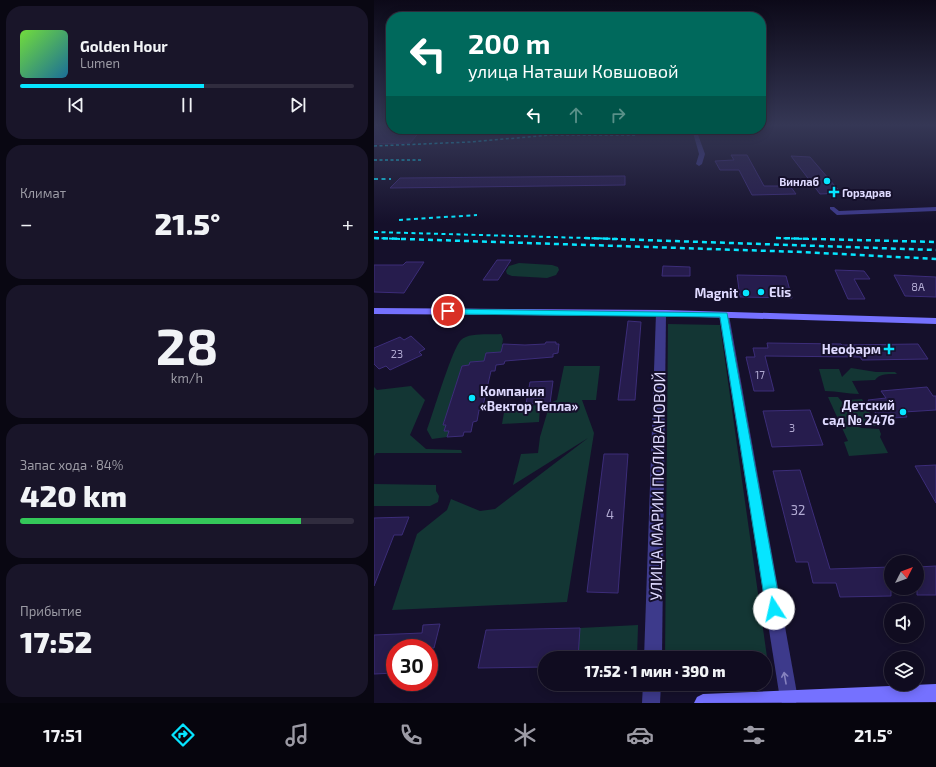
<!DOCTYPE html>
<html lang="ru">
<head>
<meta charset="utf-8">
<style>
	body { margin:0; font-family:"Exo 2",sans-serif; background:#191529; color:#f1f3f6; height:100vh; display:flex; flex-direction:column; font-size:15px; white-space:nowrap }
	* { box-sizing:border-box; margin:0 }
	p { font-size:13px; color:#9c9ba5 }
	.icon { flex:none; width:22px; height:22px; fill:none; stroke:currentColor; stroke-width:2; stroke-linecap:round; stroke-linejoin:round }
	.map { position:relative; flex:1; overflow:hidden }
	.drawer { display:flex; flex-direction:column; gap:6px; padding:6px; background:#090712; width:374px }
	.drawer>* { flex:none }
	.banner { position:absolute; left:12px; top:12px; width:380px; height:122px; border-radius:16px; box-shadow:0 2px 10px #0003,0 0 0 1px #302c3e; background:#00695c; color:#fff; overflow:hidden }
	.needle { width:26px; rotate:48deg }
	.tools { position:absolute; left:510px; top:555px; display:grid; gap:8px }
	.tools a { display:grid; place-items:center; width:40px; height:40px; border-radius:50%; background:#100c20; box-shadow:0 2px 10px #0003,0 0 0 1px #302c3e; font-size:20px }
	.speed { position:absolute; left:12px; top:639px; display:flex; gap:8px; font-size:20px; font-weight:700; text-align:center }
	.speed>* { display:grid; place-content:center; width:52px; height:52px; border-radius:50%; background:#100c20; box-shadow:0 2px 10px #0003,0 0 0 1px #302c3e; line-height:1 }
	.speed .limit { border:6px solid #d22; background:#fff; color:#111 }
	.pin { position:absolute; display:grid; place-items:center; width:34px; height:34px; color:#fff; margin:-17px; border:2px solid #fff; border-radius:50%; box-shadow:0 1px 4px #0007 }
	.me { position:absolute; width:44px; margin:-22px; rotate:350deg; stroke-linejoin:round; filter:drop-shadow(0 0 3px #0008) }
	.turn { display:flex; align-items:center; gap:14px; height:84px; padding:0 16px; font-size:18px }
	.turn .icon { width:52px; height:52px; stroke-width:2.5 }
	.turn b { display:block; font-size:28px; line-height:34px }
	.lanes { display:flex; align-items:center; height:38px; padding:0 16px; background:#0003; justify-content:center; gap:20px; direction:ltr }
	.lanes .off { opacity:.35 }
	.big { font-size:30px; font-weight:800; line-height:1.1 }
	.drawer .tile { flex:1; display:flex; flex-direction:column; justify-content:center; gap:6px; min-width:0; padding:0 14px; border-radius:16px; background:#191529 }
	.drawer .dial { align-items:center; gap:0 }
	.dial b { font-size:52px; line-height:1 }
	.song { display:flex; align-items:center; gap:12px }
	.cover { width:48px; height:48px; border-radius:6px; background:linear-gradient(135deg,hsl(100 70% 55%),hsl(200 70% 35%)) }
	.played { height:4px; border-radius:2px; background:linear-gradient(90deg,#06e5ff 55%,#302c3e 55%) }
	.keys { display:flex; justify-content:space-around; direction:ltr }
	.heat { display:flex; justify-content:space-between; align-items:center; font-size:22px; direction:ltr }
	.charge { height:6px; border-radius:3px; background:linear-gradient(90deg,#34c759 84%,#302c3e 0) }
	.trip { position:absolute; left:164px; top:651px; width:234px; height:40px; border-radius:20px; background:#100c20; box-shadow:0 2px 10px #0003,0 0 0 1px #302c3e; font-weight:800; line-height:40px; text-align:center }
	.menu { display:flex; height:64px; justify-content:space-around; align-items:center; background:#06050d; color:#9c9ba5 }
	.menu .icon { width:28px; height:28px }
	.menu .selected { color:#06e5ff }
	.menu b { font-size:18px; color:#f1f3f6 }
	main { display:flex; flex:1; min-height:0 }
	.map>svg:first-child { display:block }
	.green { fill:#133634 }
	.building { fill:#261c4d; stroke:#3c2d79 }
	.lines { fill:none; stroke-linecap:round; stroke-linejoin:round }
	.street { fill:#3d3a8b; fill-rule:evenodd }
	.secondary { fill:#7571ff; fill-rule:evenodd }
	.rail-far2 { stroke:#06e5ff; stroke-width:1.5; stroke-dasharray:3 2.5; stroke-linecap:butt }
	.rail-far1 { stroke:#06e5ff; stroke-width:2; stroke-dasharray:4 3.5; stroke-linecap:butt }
	.rail { stroke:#06e5ff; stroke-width:2.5; stroke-dasharray:5 4; stroke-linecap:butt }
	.oneway { stroke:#8682bf }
	.route { fill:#06e5ff; stroke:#0495a6 }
	.poi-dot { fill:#06e5ff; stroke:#15102b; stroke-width:1.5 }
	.labels { text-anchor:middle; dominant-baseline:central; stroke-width:4; stroke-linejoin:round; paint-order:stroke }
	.far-poi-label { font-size:11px; font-weight:bold; fill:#dfdaff; stroke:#15102b; text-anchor:end }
	.number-label { font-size:11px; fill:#b1aad2 }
	.poi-label { font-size:13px; font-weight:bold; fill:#dfdaff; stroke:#15102b; text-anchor:end }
	.near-number-label { font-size:13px; fill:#b1aad2 }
	.near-street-label { font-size:16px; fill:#dfdaff; stroke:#15102b }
</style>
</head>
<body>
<main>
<section class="drawer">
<div class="tile">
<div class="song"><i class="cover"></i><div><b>Golden Hour</b><p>Lumen</p></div></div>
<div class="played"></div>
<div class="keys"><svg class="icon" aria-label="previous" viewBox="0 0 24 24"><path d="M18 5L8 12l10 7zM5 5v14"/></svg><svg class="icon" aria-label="pause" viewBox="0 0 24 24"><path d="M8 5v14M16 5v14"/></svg><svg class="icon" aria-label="next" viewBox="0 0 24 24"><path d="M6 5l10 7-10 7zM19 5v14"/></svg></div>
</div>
<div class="tile"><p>Климат</p>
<div class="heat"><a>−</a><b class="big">21.5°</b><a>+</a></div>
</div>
<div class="tile dial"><b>28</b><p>km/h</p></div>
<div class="tile"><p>Запас хода · 84%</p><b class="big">420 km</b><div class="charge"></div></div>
<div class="tile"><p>Прибытие</p><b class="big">17:52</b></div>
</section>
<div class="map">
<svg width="562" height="703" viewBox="0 0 562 703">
	<rect width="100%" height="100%" fill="#15102b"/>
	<g class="green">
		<path d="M145,263L178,265L184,267L185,270L182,275L173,278L138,276L133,274L132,271L135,266Z"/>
		<path d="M294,324L346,325L394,664H391V658H291Z"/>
		<path d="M127,334L129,339L127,352L112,353L110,361L96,362L95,365L88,366L69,425H72L70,431H75L73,437L58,439L53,430C59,414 78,349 87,340C95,332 116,335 127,334Z"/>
		<path d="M190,366H226L222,400H208L220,433L193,602L18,610L43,534L73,510L77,499L106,511L121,509L214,438L139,485L147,454L164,453L166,437L176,403L183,400Z"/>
		<path d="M477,368L502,372H521L523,374C515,374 506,373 501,380L478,381L485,394C473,394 464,391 451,391L445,369H465L468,377Z"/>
		<path d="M37,386L51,400L36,435L52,449L87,450L88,453H2L0,456V387L3,390Z"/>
		<path d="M454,397H464L468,402L480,426L488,428L505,429L507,434L506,437L514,453L475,456L470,442L474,441Z"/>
		<path d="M488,399L503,426C481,427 482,418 474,400Z"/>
		<path d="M166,405L165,422L128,424L131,407Z"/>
		<path d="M0,484L62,485V491L65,496L64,502L56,506H0Z"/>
		<path d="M264,625L263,658H204L206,628Z"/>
	</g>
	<g class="building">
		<path d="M0,124H17V129H48L36,143L0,144Z"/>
		<path d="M357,155H373L390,186H416L422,194L378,195L365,170H346L341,161L360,160Z"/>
		<path d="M417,156L436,157L467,193L446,194Z"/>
		<path d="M251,176V185L16,188L26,178Z"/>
		<path d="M123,260H137L124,280H109Z"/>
		<path d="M32,262H50L30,293L0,292V265H29Z"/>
		<path d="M289,266L316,267V276H288Z"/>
		<path d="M461,270L490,271L496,279H480L491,299H474Z"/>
		<path d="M363,275L412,276L418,298L366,297Z"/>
		<path d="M520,275L562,277V297L531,296Z"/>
		<path d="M254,321L267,322L261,400H244Z"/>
		<path d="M37,336L51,349L45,352L48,355L16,370L12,366L5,369L0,364V348L26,337L30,340Z"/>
		<path d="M172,342H182V344H185L184,353L179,354V357L131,361L130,364L122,365L121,371H117L108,410H105L103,421L99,422L97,432H90L89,436L73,437L75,431H70L72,425H69L88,366L95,365L96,362L110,361L112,353L127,352L129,344L151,345L171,344Z"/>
		<path d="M393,343L467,344L468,345L544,344L554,359L488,360L486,357L391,356L400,391H380L372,357H381L379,348H394Z"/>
		<path d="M179,381L176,403L152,404L156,382Z"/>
		<path d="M553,387L559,396H562V410L530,412L533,417L505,419L494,400L512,398L507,391Z"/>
		<path d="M436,410L449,445L398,447L389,411Z"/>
		<path d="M230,454H254L244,593L213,592Z"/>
		<path d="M562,465V503L541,466Z"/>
		<path d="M426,470L456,569L517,567V596L466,597L462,583H439L434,562H422L399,471Z"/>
		<path d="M35,517L28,535H20L0,586V518Z"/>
		<path d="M562,566V595H543V567Z"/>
		<path d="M66,624L60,648H21V673L0,674V635L48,633L49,625Z"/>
		<path d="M206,628L204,658H171V667L104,668L112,630Z"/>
	</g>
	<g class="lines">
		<g class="street">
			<path d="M318,129H322L331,154L328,164L325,166L322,164L325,154Z"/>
			<path d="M456,207H460L465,211L562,207V211L463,215L456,209Z"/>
			<path d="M287,310L292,313L288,658H270L282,313Z"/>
			<path d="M350,312L355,315L424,699L422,703H408L406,699L345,315Z"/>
			<path d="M269,684H287L286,703H268Z"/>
		</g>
		<g class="secondary">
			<path d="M0,308L292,310L562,318V324L292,316L0,314Z"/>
			<path d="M562,684V702L320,703L323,697L329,694Z"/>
		</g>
		<g class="rail-far2">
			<path d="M47,133H151"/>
			<path d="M0,146L95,142L177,135H263"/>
			<path d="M0,160H48"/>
		</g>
		<g class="rail-far1">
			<path d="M0,179H17"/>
			<path d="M25,220L103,215"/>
			<path d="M0,232L247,239"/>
			<path d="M0,238L26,239"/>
			<path d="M402,238L435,239"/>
		</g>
		<g class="rail">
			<path d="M0,238L428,252L562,259"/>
			<path d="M211,238L562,250"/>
			<path d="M402,238L562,242"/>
		</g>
	</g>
	<defs><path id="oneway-shaft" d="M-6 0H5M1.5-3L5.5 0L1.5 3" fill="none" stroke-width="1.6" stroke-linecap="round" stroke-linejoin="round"/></defs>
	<use class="oneway" href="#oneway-shaft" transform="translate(411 678) rotate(-100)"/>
	<linearGradient id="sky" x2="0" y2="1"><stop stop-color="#0c0918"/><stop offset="0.56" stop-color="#353755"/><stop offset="1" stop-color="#353755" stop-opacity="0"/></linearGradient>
	<rect width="562" height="223" fill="url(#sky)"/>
	<path class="route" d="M71,309L353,313L407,609L405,614L400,616L395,614L392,609L346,317L74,314L70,311Z"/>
	<g class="poi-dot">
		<circle cx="453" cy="181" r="4"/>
		<path d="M458 186h4v4h4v4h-4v4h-4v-4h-4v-4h4z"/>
		<circle cx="387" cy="292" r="4"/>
		<circle cx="372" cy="293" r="4"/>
		<path d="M513 343h4v4h4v4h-4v4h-4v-4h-4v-4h4z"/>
		<circle cx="98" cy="398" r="4"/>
		<circle cx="529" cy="412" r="4"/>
	</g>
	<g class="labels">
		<g class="far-poi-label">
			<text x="445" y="181">Винлаб</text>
			<text x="468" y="192" text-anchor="start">Горздрав</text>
		</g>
		<g class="number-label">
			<text x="544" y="286">8А</text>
			<text x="23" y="353">23</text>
			<text x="386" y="374">17</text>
			<text x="418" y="427">3</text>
		</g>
		<g class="poi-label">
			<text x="395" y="292" text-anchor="start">Elis</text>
			<text x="364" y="293">Magnit</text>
			<text x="507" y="349">Неофарм</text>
			<text x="106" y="391" text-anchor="start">Компания<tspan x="106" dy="15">«Вектор Тепла»</tspan></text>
			<text x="521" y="405">Детский<tspan x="521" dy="15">сад № 2476</tspan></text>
		</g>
		<g class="near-number-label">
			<text x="424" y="510">32</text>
			<text x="236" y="514">4</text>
		</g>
		<g class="near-street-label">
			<text transform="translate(283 486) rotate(-89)">УЛИЦА МАРИИ ПОЛИВАНОВОЙ</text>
		</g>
	</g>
</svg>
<div class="tools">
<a><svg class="needle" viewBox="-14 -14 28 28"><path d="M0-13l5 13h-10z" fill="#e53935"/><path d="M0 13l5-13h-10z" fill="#9c9ba5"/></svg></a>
<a><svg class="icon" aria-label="sound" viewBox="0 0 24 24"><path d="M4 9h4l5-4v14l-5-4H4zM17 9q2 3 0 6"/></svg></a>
<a><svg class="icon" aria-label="layers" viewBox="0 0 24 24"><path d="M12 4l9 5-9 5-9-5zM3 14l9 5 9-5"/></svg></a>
</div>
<div class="speed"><div class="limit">30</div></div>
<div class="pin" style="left:74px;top:311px;background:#d93025"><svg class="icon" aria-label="arrive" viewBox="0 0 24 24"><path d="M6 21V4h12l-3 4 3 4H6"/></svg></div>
<svg class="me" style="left:400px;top:609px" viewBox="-20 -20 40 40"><circle r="19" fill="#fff"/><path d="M0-13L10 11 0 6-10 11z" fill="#06e5ff"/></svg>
<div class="trip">17:52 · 1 мин · 390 m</div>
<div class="banner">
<div class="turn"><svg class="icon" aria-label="left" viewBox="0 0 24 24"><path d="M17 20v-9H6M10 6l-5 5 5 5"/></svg><div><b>200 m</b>улица Наташи Ковшовой</div></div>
<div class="lanes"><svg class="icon" aria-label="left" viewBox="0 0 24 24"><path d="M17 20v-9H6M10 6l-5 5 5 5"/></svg><svg class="icon off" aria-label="ahead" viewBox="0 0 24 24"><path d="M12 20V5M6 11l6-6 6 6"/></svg><svg class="icon off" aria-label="right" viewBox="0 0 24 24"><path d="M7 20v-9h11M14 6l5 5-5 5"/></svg></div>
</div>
</div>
</main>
<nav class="menu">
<b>17:51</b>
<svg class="icon selected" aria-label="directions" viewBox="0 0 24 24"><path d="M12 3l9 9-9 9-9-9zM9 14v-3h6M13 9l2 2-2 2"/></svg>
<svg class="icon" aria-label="music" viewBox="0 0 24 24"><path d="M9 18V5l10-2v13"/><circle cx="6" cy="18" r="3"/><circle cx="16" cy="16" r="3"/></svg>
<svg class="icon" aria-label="phone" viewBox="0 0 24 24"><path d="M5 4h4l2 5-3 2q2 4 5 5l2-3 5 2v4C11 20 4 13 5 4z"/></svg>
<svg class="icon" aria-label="climate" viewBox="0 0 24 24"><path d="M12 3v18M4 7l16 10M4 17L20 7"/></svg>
<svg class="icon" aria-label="car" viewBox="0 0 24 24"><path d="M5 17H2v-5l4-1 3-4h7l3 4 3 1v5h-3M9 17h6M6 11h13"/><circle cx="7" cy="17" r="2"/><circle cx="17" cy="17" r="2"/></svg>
<svg class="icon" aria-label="filters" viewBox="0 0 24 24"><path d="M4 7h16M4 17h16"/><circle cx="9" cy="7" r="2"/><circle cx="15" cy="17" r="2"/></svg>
<b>21.5°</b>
</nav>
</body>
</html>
